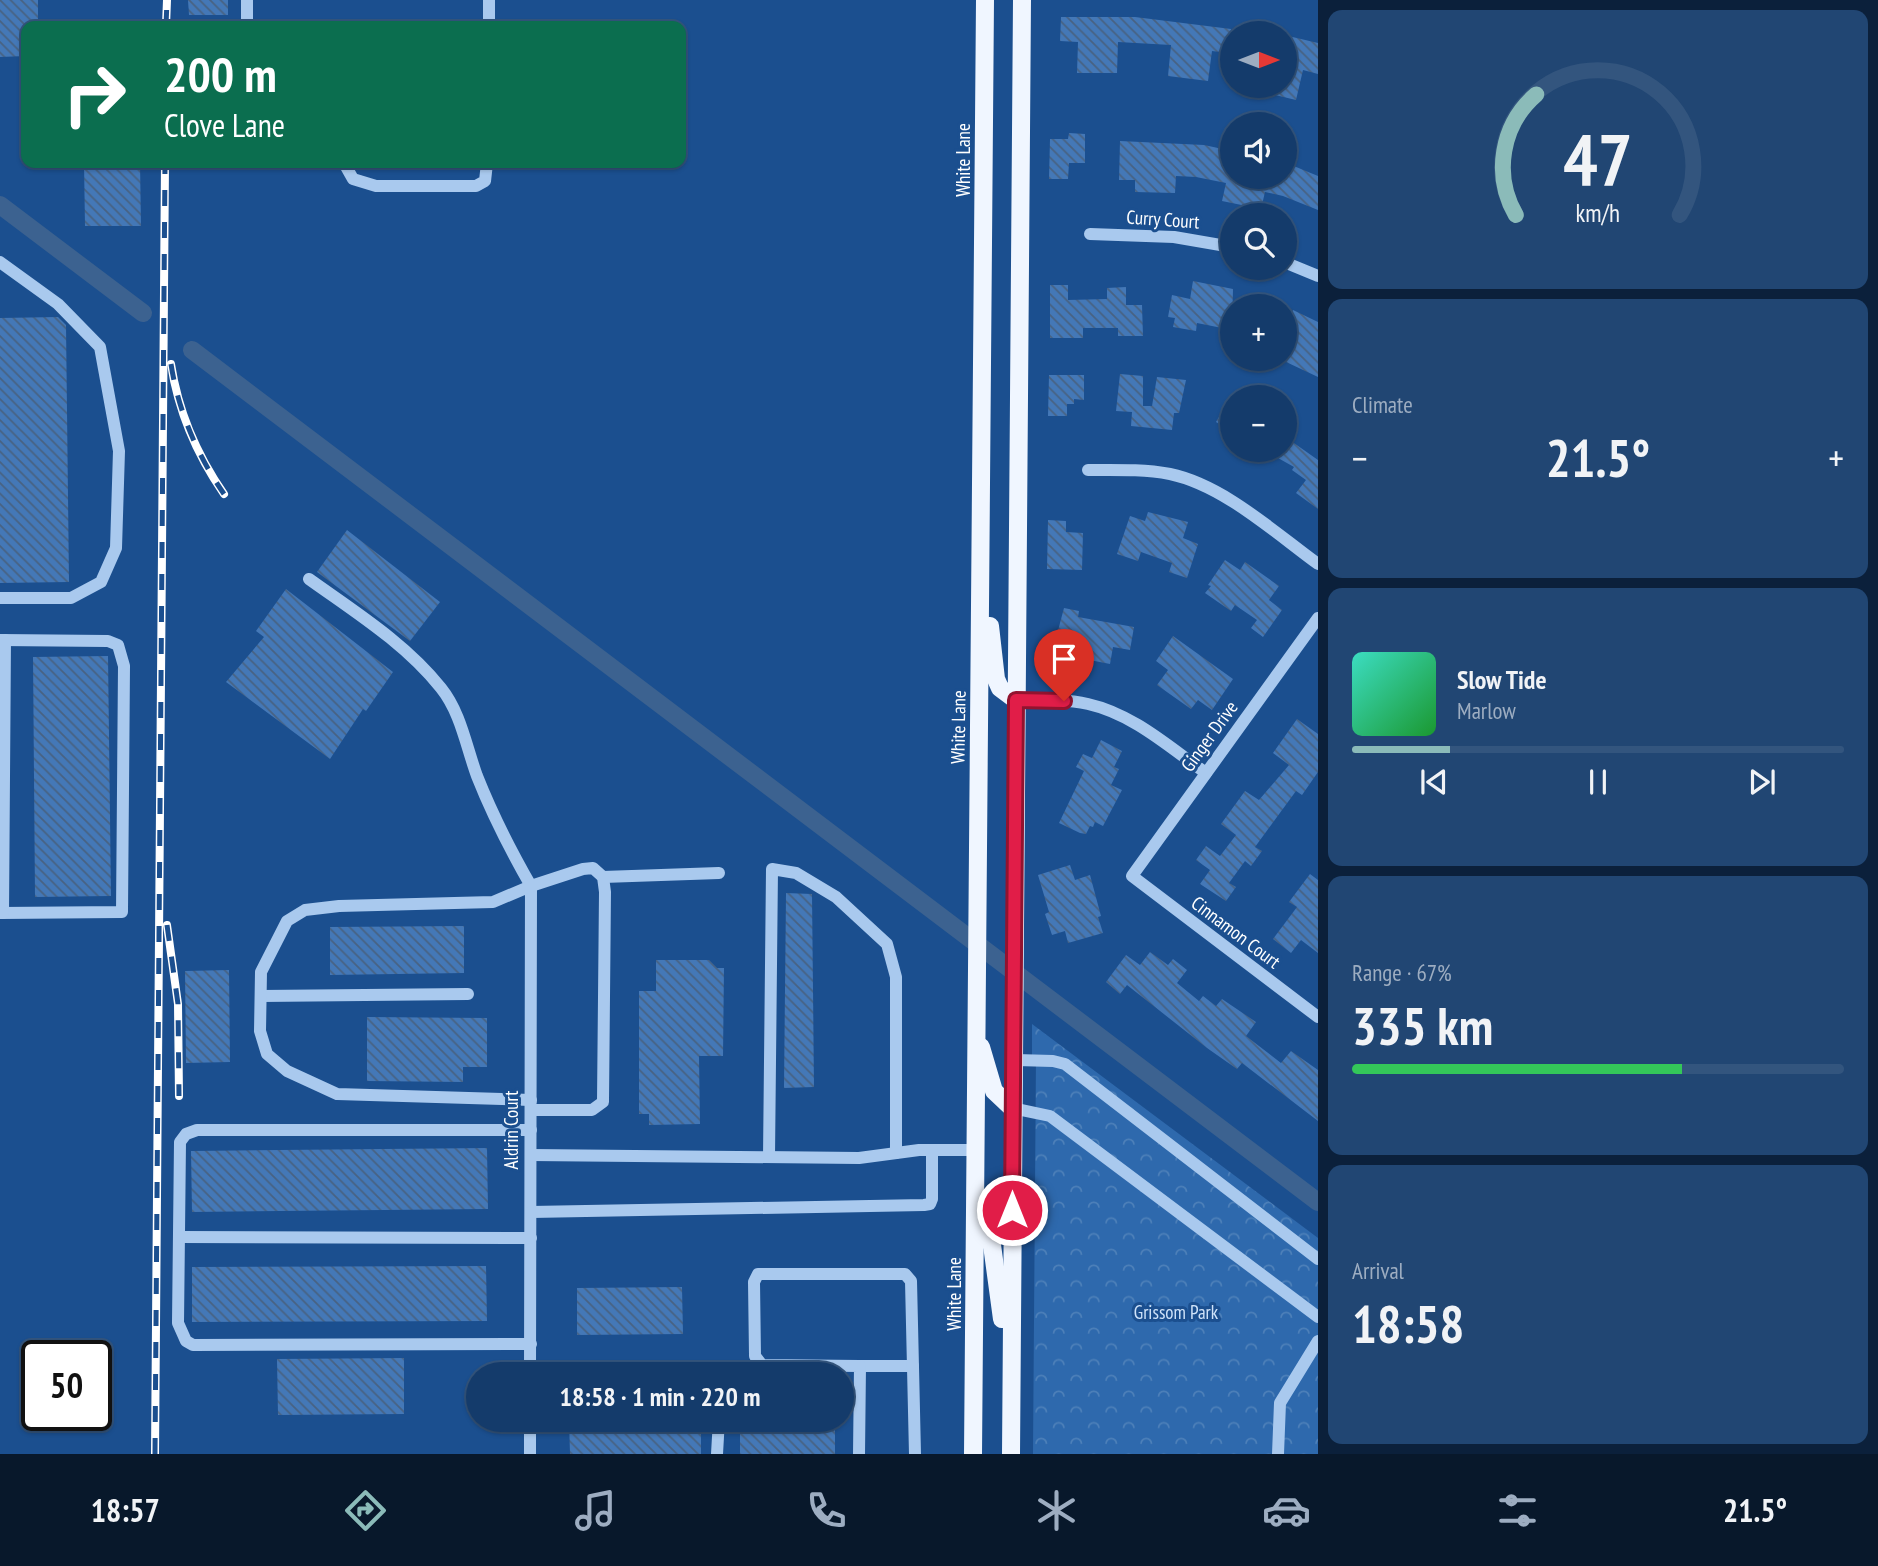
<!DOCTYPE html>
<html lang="en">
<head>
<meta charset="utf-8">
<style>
	body { margin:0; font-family:"PT Sans Narrow",sans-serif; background:#214673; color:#f1f3f6; height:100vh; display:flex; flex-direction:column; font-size:26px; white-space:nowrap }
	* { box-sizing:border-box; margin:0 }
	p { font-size:23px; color:#9dadc1 }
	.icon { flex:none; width:38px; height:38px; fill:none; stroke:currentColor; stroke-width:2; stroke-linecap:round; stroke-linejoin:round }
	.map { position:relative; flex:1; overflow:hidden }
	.details { display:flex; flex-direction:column; gap:10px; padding:10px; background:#0b203b; width:560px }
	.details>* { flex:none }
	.banner { position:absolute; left:21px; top:21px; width:665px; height:147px; border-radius:14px; box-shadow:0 2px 5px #0004,0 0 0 2px #33557e; background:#0b6e4f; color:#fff; overflow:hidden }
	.needle { width:46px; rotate:90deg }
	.fabs { position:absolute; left:1220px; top:21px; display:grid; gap:14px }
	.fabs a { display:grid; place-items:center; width:77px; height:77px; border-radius:50%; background:#143b6b; box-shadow:0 2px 5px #0004,0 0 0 2px #33557e; font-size:35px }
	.speed { position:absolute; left:21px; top:1340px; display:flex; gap:14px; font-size:35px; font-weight:700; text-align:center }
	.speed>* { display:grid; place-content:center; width:91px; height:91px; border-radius:50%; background:#143b6b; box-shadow:0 2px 5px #0004,0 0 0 2px #33557e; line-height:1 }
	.speed .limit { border:4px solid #111; border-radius:10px; background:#fff; color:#111 }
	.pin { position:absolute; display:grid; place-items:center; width:60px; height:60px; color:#fff; margin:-72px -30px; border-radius:50% 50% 50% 0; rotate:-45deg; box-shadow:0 0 7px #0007 }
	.pin .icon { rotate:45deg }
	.me { position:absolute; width:77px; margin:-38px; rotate:0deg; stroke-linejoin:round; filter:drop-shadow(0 0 5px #0008) }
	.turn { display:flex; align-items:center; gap:24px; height:147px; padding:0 28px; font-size:32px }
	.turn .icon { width:91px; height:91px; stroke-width:2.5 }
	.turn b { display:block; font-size:49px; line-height:60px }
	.big { font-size:52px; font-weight:700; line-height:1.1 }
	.details .tile { flex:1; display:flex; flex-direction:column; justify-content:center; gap:10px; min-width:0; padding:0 24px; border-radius:14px; background:#214673 }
	.details .dial { align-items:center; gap:0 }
	.dial svg { height:182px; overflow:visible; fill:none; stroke:#33557e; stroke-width:7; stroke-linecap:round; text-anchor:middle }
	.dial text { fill:#f1f3f6; stroke:none }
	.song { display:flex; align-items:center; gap:21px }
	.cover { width:84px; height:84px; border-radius:10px; background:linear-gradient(135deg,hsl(170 70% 55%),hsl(130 70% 35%)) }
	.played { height:7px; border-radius:4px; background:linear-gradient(90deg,#8bbbb9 20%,#33557e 20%) }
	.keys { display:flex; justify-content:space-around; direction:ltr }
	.heat { display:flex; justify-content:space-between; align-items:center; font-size:38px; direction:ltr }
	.charge { height:10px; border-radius:5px; background:linear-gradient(90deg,#34c759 67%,#33557e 0) }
	.trip { position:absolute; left:466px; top:1362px; width:388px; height:70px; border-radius:35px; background:#143b6b; box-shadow:0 2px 5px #0004,0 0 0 2px #33557e; font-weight:700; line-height:70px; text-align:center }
	.dock { display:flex; height:112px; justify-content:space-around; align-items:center; background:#08182b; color:#9dadc1 }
	.dock .icon { width:49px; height:49px }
	.dock .selected { color:#8bbbb9 }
	.dock b { font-size:32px; color:#f1f3f6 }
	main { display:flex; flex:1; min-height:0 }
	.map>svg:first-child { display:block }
	.forest { fill:url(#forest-crowns) }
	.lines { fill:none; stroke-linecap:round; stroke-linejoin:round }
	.canal { stroke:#3c6290; stroke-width:18 }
	.building { fill:url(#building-back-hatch) }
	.minor { stroke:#a9c9ee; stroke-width:12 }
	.major { stroke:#f0f6ff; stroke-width:18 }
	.rail-casing { stroke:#fff; stroke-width:8 }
	.rail { stroke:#1b4f8f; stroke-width:5; stroke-dasharray:16; stroke-linecap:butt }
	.route-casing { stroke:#92132f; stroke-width:18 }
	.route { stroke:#e11d48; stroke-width:12 }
	.labels { text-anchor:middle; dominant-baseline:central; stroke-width:6; stroke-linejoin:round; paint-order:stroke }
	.street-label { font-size:19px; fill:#fff; stroke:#1b4f8f }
	.park-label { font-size:19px; fill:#cfe3fa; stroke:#1b4f8f }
</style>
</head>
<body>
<main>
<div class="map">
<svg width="1318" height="1454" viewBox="0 0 1318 1454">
	<defs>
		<pattern id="forest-crowns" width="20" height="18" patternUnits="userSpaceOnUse" patternTransform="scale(1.75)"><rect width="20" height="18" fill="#2e69ad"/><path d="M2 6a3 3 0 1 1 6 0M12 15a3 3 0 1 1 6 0" fill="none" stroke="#4d80b9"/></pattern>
		<pattern id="building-back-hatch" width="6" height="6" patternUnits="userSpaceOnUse" patternTransform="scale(1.75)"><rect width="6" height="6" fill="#4478b7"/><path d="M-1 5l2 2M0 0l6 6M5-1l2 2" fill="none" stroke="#486282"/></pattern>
	</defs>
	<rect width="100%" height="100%" fill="#1b4f8f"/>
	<path class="forest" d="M1032,1024L1318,1238V1454H1033L1036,1057L1032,1056Z"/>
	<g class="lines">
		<g class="canal">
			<path d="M0,205L143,313"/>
			<path d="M192,350L1318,1202"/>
		</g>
	</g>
	<g class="building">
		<path d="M0,0H38V26H26V56L0,57Z"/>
		<path d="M188,0H228V15H189Z"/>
		<path d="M1061,17H1135L1231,29L1228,53L1212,51L1208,81L1168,76L1171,45L1118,42L1117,73H1077L1078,42L1060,41Z"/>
		<path d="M1284,35L1318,43V74L1303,70L1296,100L1258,91L1259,86H1284Z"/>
		<path d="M1069,133L1085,134V163H1069L1068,179H1049L1050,139H1068Z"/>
		<path d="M1120,141L1204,145L1232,151V177H1284V162L1318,176V210L1283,196L1265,192L1261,209L1222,201L1226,183L1196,177L1176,176L1175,193L1135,192V180H1119Z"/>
		<path d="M84,163H140L141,226H85Z"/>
		<path d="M1193,281L1233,289L1232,330L1197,323L1196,331L1173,327L1175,318L1168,317L1172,295L1190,299Z"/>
		<path d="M1050,285H1068V300L1107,299V288L1126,287V305H1142L1143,336H1118V328H1083V338H1050Z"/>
		<path d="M1293,310L1318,322V377L1284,361V329Z"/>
		<path d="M58,317L66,325L69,582L0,583V318Z"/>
		<path d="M1120,374L1143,376V406H1152L1157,377L1186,380L1179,413H1174L1172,430L1131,426L1132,412L1116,411Z"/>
		<path d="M1049,375H1084V400L1074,399V404H1067V416H1048Z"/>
		<path d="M1232,394V432L1216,422Z"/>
		<path d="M1284,436L1318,460V509L1296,493L1306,480L1292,470L1294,467L1264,450H1284Z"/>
		<path d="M1148,512L1188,522L1183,538L1198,544L1187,578L1169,572L1172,563L1141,552L1138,561L1117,554L1130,516L1145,521Z"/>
		<path d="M1048,520L1066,521V532L1083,533L1082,570L1047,569Z"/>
		<path d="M347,530L440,602L410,641L317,572Z"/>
		<path d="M1225,560L1240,570L1245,562L1279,586L1269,600L1282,610L1263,637L1251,628L1257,620L1235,605L1231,611L1205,593L1211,586L1208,585Z"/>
		<path d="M286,589L393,672L366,711L363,709L330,759L226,682L264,637L256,631Z"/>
		<path d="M1064,608L1079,611L1078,617L1134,627L1130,650L1113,647L1110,664L1074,657L1077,641L1056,638Z"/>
		<path d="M1173,636L1233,679L1212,710L1198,700L1191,709L1157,685L1168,670L1156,661Z"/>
		<path d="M108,656L111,896L35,897L33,657Z"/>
		<path d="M1297,719L1318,734V772L1302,795L1296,791L1255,847L1262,851L1251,866L1245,861L1229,883L1236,887L1226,901L1200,884L1210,870L1196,860L1206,846L1220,856L1236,835L1221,824L1245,791L1259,800L1289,765L1273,753Z"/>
		<path d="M1101,740L1122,751L1114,767L1119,769L1111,785L1122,790L1103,826L1095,822L1093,827L1090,826L1086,834L1080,833L1059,823L1084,771L1076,767L1083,754L1092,758Z"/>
		<path d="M1070,865L1075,880L1090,875L1101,916L1098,917L1103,933L1068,943L1065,931L1052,935L1045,914L1049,912L1038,875Z"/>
		<path d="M1310,874L1318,880V953L1301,940L1291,953L1273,939L1297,907L1289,902Z"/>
		<path d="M786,893L812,894L814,1087L784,1088Z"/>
		<path d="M464,926V973L330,975V927Z"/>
		<path d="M1150,952L1168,965L1173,959L1187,970L1177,983L1199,1001L1203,996L1216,1006L1222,999L1256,1022L1246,1036L1281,1063L1291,1051L1318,1070V1121L1242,1063L1237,1069L1207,1048L1127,985L1120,994L1106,982L1126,955L1140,965Z"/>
		<path d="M656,960H709L717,968H724L723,1056H699L700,1124L649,1125V1114H639V991H656Z"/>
		<path d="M229,970L230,1062L186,1063L185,971Z"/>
		<path d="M367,1017L487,1018V1067H463V1082L367,1081Z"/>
		<path d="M487,1148L488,1209L192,1212L191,1151Z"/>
		<path d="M486,1266L487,1321L192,1322V1267Z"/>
		<path d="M682,1287L683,1334L577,1335V1288Z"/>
		<path d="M404,1358V1414L278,1415L277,1359Z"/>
		<rect x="740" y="1419" width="95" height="35"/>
		<path d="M701,1421V1454H570L569,1422Z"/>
	</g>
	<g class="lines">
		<g class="minor">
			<path d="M247,0V26"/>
			<path d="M489,26V0"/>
			<path d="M344,163L353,179L376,186H476L485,181L487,163"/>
			<path d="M1090,234L1174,237L1232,247"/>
			<path d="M0,262L58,304L100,347L119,451L116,548L101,582L71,598H0"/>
			<path d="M1284,262L1318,276"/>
			<path d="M1088,470C1116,470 1143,469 1170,474C1223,485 1274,532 1318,564"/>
			<path d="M309,579C355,612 405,643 441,688C461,713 466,746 477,776C492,814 511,851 531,886L530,1374"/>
			<path d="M1318,618L1132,876L1318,1017"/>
			<path d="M0,640L108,641L118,645L124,666L122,912L0,913"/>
			<path d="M1016,700C1040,700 1065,699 1088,704C1133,714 1169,747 1206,773"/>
			<path d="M603,877L719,873"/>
			<path d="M3,913L5,640"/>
			<path d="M261,996L468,994"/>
			<path d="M1013,1060L1053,1061L1065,1064L1318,1259"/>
			<path d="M531,1100L337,1094L287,1071L267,1054L260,1031L261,972L287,921L305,910L339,906L493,902L531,886L583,869L593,868L603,877L605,892L603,1102L592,1110H531"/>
			<path d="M1012,1108L1050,1116L1318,1317"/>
			<path d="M531,1130H197L186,1134L180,1142L178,1323L186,1341L193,1345L531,1344"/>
			<path d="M531,1155L859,1158L919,1150H975"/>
			<path d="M769,1157L772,869L796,873L836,897L887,944L896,977V1153"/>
			<path d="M531,1212L924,1205L930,1204L932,1199V1150"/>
			<path d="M179,1237L531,1238"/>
			<path d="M860,1366H913"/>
			<path d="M749,1374L762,1365"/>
			<path d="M530,1419V1454"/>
			<path d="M717,1454L719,1419"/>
			<path d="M859,1454L860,1366L762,1365L755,1356L754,1282L758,1274H905L911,1281L915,1454"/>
			<path d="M1278,1454L1280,1403L1318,1341"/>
		</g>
		<g class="major">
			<path d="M990,626L996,679L1000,688L1016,700"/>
			<path d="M981,1047L994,1091L1012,1108"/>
			<path d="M975,1224L992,1245L1002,1319"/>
			<path d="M973,1454L985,0"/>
			<path d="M1011,1454L1022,0"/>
		</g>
		<g class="rail-casing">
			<g id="rail">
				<path d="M166,26L167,0"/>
				<path d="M171,364C178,410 197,455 224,494"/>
				<path d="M167,925L178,1004L179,1096"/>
				<path d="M155,1454L165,163"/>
			</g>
		</g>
		<use href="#rail" class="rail"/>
	</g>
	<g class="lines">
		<g class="route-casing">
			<path id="route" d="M1012,1210L1016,700L1064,701"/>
		</g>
		<use href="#route" class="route"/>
	</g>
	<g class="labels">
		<g class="street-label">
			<text transform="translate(963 160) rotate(-90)">White Lane</text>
			<text transform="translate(1163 219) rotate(4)">Curry Court</text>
			<text transform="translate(958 727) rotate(-89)">White Lane</text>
			<text transform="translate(1209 736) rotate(-54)">Ginger Drive</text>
			<text transform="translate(1236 932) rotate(37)">Cinnamon Court</text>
			<text transform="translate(511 1130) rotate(-90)">Aldrin Court</text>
			<text transform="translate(954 1294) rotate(-90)">White Lane</text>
		</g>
		<g class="park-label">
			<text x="1176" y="1312">Grissom Park</text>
		</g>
	</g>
</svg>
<div class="fabs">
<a><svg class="needle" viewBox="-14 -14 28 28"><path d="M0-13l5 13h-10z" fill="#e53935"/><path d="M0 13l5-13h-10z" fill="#9dadc1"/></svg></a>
<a><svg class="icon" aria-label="sound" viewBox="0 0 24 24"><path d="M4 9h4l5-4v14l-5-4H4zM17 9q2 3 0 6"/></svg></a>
<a><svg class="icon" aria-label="search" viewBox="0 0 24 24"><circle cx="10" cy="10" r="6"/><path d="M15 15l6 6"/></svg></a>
<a>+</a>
<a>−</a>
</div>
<div class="speed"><div class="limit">50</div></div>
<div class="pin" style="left:1064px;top:701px;background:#d93025"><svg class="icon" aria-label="arrive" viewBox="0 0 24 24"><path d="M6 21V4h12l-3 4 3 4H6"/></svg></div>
<svg class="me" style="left:1012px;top:1210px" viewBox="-20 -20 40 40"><circle r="17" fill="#e11d48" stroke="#fff" stroke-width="3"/><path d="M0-11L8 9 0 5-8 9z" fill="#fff"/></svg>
<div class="trip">18:58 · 1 min · 220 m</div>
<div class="banner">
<div class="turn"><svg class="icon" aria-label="right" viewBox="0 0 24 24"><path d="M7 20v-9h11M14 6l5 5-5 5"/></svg><div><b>200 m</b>Clove Lane</div></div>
</div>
</div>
<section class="details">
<div class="tile dial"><svg viewBox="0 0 100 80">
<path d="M14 69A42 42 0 1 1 86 69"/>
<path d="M14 69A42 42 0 0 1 23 16" stroke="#8bbbb9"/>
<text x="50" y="56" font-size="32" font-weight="700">47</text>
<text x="50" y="72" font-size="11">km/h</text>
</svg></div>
<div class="tile"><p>Climate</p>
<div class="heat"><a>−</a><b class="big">21.5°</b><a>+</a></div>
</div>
<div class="tile">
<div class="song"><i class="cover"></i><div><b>Slow Tide</b><p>Marlow</p></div></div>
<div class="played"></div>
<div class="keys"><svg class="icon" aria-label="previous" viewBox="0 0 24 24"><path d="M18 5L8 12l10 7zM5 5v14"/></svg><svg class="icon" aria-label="pause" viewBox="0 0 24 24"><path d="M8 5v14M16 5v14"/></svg><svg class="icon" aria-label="next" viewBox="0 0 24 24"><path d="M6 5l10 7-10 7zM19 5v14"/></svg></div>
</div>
<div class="tile"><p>Range · 67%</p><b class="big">335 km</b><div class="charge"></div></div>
<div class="tile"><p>Arrival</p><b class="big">18:58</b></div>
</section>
</main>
<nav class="dock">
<b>18:57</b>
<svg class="icon selected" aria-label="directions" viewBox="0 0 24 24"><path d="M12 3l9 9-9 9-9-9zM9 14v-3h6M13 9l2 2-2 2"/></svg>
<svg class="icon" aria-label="music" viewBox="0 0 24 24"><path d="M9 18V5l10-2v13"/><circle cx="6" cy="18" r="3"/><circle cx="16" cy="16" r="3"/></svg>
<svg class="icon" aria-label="phone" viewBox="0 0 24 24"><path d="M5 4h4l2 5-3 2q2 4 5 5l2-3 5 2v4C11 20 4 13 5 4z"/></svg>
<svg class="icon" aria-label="climate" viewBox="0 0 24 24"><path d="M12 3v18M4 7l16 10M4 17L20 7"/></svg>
<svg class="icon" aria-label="car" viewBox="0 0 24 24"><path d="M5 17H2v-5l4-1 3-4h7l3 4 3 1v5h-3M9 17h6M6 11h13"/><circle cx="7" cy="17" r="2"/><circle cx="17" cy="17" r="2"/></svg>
<svg class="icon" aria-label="filters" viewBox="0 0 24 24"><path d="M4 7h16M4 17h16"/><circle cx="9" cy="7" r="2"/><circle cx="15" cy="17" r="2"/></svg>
<b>21.5°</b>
</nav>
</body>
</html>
